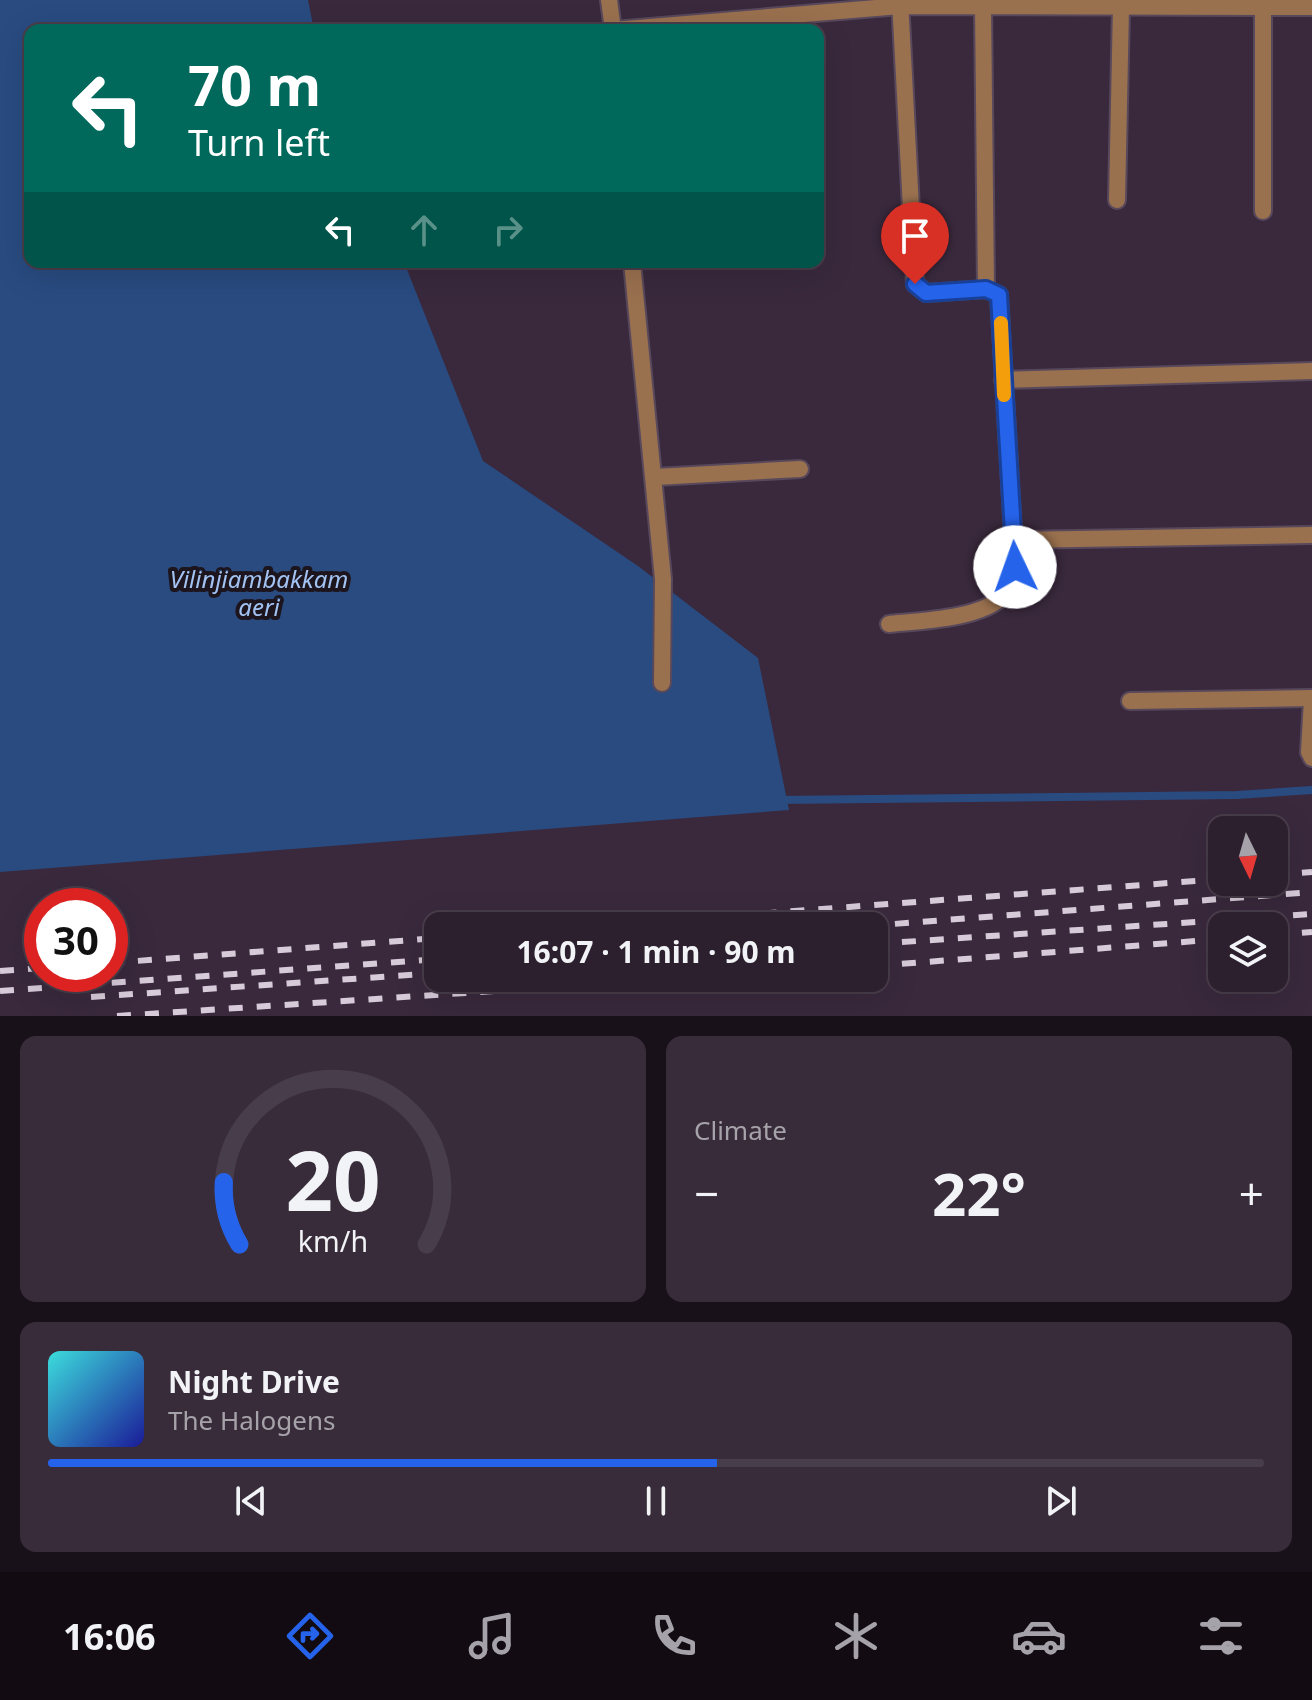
<!DOCTYPE html>
<html lang="en">
<head>
<meta charset="utf-8">
<style>
	body { margin:0; font-family:"Noto Sans",sans-serif; background:#382c3a; color:#f1f3f6; height:100vh; display:flex; flex-direction:column; font-size:30px; white-space:nowrap }
	* { box-sizing:border-box; margin:0 }
	p { font-size:26px; color:#a6a2aa }
	.icon { flex:none; width:44px; height:44px; fill:none; stroke:currentColor; stroke-width:2; stroke-linecap:round; stroke-linejoin:round }
	.map { position:relative; height:1016px; overflow:hidden }
	.panel { display:flex; flex-direction:column; gap:20px; padding:20px; background:#181119; flex:1 }
	.panel>* { flex:none }
	.top-card { position:absolute; left:24px; top:24px; width:800px; height:244px; border-radius:16px; box-shadow:0 8px 32px #0002,0 0 0 2px #483d4a; background:#00695c; color:#fff; overflow:hidden }
	.needle { width:52px; rotate:175deg }
	.controls { position:absolute; left:1208px; top:816px; display:grid; gap:16px }
	.controls a { display:grid; place-items:center; width:80px; height:80px; border-radius:16px; background:#2c1f2e; box-shadow:0 8px 32px #0002,0 0 0 2px #483d4a; font-size:40px }
	.speed { position:absolute; left:24px; top:888px; display:flex; gap:16px; font-size:40px; font-weight:700; text-align:center }
	.speed>* { display:grid; place-content:center; width:104px; height:104px; border-radius:50%; background:#2c1f2e; box-shadow:0 8px 32px #0002,0 0 0 2px #483d4a; line-height:1 }
	.speed .limit { border:12px solid #d22; background:#fff; color:#111 }
	.pin { position:absolute; display:grid; place-items:center; width:68px; height:68px; color:#fff; margin:-82px -34px; border-radius:50% 50% 50% 0; rotate:-45deg; box-shadow:0 0 8px #0007 }
	.pin .icon { rotate:45deg }
	.me { position:absolute; width:88px; margin:-44px; rotate:357deg; stroke-linejoin:round; filter:drop-shadow(0 0 6px #0008) }
	.turn { display:flex; align-items:center; gap:28px; height:168px; padding:0 32px; font-size:36px }
	.turn .icon { width:104px; height:104px; stroke-width:2.5 }
	.turn b { display:block; font-size:56px; line-height:68px }
	.lanes { display:flex; align-items:center; height:76px; padding:0 32px; background:#0003; justify-content:center; gap:40px; direction:ltr }
	.lanes .off { opacity:.35 }
	.big { font-size:60px; font-weight:700; line-height:1.1 }
	.panel .tile { flex:1; display:flex; flex-direction:column; justify-content:center; gap:12px; min-width:0; padding:0 28px; border-radius:16px; background:#382c3a }
	.panel .dial { align-items:center; gap:0 }
	.dial svg { height:208px; overflow:visible; fill:none; stroke:#483d4a; stroke-width:7; stroke-linecap:round; text-anchor:middle }
	.dial text { fill:#f1f3f6; stroke:none }
	.song { display:flex; align-items:center; gap:24px }
	.cover { width:96px; height:96px; border-radius:12px; background:linear-gradient(135deg,hsl(180 70% 55%),hsl(240 70% 35%)) }
	.played { height:8px; border-radius:4px; background:linear-gradient(90deg,#2563eb 55%,#483d4a 55%) }
	.keys { display:flex; justify-content:space-around; direction:ltr }
	.heat { display:flex; justify-content:space-between; align-items:center; font-size:44px; direction:ltr }
	.panel .tiles { flex:1; display:grid; gap:20px; grid-template-columns:1fr 1fr }
	.tile:last-child { grid-column:span 2 }
	.trip { position:absolute; left:424px; top:912px; width:464px; height:80px; border-radius:16px; background:#2c1f2e; box-shadow:0 8px 32px #0002,0 0 0 2px #483d4a; font-weight:700; line-height:80px; text-align:center }
	.dock { display:flex; height:128px; justify-content:space-around; align-items:center; background:#120c12; color:#a6a2aa }
	.dock .icon { width:56px; height:56px }
	.dock .selected { color:#2563eb }
	.dock b { font-size:36px; color:#f1f3f6 }
	.map>svg:first-child { display:block }
	.water { fill:#294b80 }
	.lines { fill:none; stroke-linecap:round; stroke-linejoin:round }
	.stream { stroke:#294b80; stroke-width:8 }
	.street-casing { stroke:#58485b; stroke-width:20 }
	.street { stroke:#9a714f; stroke-width:16 }
	.rail { stroke:#d7cbd9; stroke-width:6; stroke-dasharray:14 14; stroke-linecap:butt }
	.route-casing { stroke:#184099; stroke-width:20 }
	.route { stroke:#2563eb; stroke-width:14 }
	.slow { stroke:#f59e0b; stroke-width:14 }
	.labels { text-anchor:middle; dominant-baseline:central; stroke-width:8; stroke-linejoin:round; paint-order:stroke }
	.water-label { font-size:24px; font-style:italic; fill:#a3c3f3; stroke:#1d151e }
</style>
</head>
<body>
<div class="map">
<svg width="1312" height="1016" viewBox="0 0 1312 1016">
	<rect width="100%" height="100%" fill="#3a293d"/>
	<path class="water" d="M0,0H308L314,30H30V262H404L483,461L638,566L758,658L789,810L0,872Z"/>
	<g class="lines">
		<path class="stream" d="M777,800L1237,795L1312,790"/>
		<g class="street-casing">
			<g id="street">
				<path d="M609,0L613,30"/>
				<path d="M983,6L986,289"/>
				<path d="M614,30L900,6L1312,7"/>
				<path d="M1117,200L1121,7"/>
				<path d="M1263,211V0"/>
				<path d="M632,262L663,579L662,683"/>
				<path d="M1003,380L1312,371"/>
				<path d="M656,477L800,469"/>
				<path d="M1013,540L1312,535"/>
				<path d="M889,624C919,621 981,619 1003,596C1010,588 1012,577 1015,567L999,295L986,289L926,293L915,284L900,0"/>
				<path d="M1312,700L1309,752L1312,758"/>
				<path d="M1130,701L1312,698"/>
			</g>
		</g>
		<use href="#street" class="street"/>
		<g class="rail">
			<path d="M1274,875L1312,872"/>
			<path d="M595,926L1222,879"/>
			<path d="M867,926L1312,892"/>
			<path d="M1274,935L1312,932"/>
			<path d="M874,944L1312,914"/>
			<path d="M110,963L438,938"/>
			<path d="M874,966L1222,939"/>
			<path d="M0,971L42,968"/>
			<path d="M0,991L438,959"/>
			<path d="M91,997L438,973"/>
			<path d="M117,1016L692,978"/>
		</g>
	</g>
	<g class="lines">
		<g class="route-casing">
			<path id="route" d="M915,284L926,293L986,289L999,295L1015,567"/>
		</g>
		<use href="#route" class="route"/>
		<path class="slow" d="M1001,323L1004,395"/>
	</g>
	<g class="labels">
		<g class="water-label">
			<text x="259" y="578">Vilinjiambakkam<tspan x="259" dy="28">aeri</tspan></text>
		</g>
	</g>
</svg>
<div class="controls">
<a><svg class="needle" viewBox="-14 -14 28 28"><path d="M0-13l5 13h-10z" fill="#e53935"/><path d="M0 13l5-13h-10z" fill="#a6a2aa"/></svg></a>
<a><svg class="icon" aria-label="layers" viewBox="0 0 24 24"><path d="M12 4l9 5-9 5-9-5zM3 14l9 5 9-5"/></svg></a>
</div>
<div class="speed"><div class="limit">30</div></div>
<div class="pin" style="left:915px;top:284px;background:#d93025"><svg class="icon" aria-label="arrive" viewBox="0 0 24 24"><path d="M6 21V4h12l-3 4 3 4H6"/></svg></div>
<svg class="me" style="left:1015px;top:567px" viewBox="-20 -20 40 40"><circle r="19" fill="#fff"/><path d="M0-13L10 11 0 6-10 11z" fill="#2563eb"/></svg>
<div class="trip">16:07 · 1 min · 90 m</div>
<div class="top-card">
<div class="turn"><svg class="icon" aria-label="left" viewBox="0 0 24 24"><path d="M17 20v-9H6M10 6l-5 5 5 5"/></svg><div><b>70 m</b>Turn left</div></div>
<div class="lanes"><svg class="icon" aria-label="left" viewBox="0 0 24 24"><path d="M17 20v-9H6M10 6l-5 5 5 5"/></svg><svg class="icon off" aria-label="ahead" viewBox="0 0 24 24"><path d="M12 20V5M6 11l6-6 6 6"/></svg><svg class="icon off" aria-label="right" viewBox="0 0 24 24"><path d="M7 20v-9h11M14 6l5 5-5 5"/></svg></div>
</div>
</div>
<section class="panel">
<div class="tiles">
<div class="tile dial"><svg viewBox="0 0 100 80">
<path d="M14 69A42 42 0 1 1 86 69"/>
<path d="M14 69A42 42 0 0 1 8 45" stroke="#2563eb"/>
<text x="50" y="56" font-size="32" font-weight="700">20</text>
<text x="50" y="72" font-size="11">km/h</text>
</svg></div>
<div class="tile"><p>Climate</p>
<div class="heat"><a>−</a><b class="big">22°</b><a>+</a></div>
</div>
<div class="tile">
<div class="song"><i class="cover"></i><div><b>Night Drive</b><p>The Halogens</p></div></div>
<div class="played"></div>
<div class="keys"><svg class="icon" aria-label="previous" viewBox="0 0 24 24"><path d="M18 5L8 12l10 7zM5 5v14"/></svg><svg class="icon" aria-label="pause" viewBox="0 0 24 24"><path d="M8 5v14M16 5v14"/></svg><svg class="icon" aria-label="next" viewBox="0 0 24 24"><path d="M6 5l10 7-10 7zM19 5v14"/></svg></div>
</div>
</div>
</section>
<nav class="dock">
<b>16:06</b>
<svg class="icon selected" aria-label="directions" viewBox="0 0 24 24"><path d="M12 3l9 9-9 9-9-9zM9 14v-3h6M13 9l2 2-2 2"/></svg>
<svg class="icon" aria-label="music" viewBox="0 0 24 24"><path d="M9 18V5l10-2v13"/><circle cx="6" cy="18" r="3"/><circle cx="16" cy="16" r="3"/></svg>
<svg class="icon" aria-label="phone" viewBox="0 0 24 24"><path d="M5 4h4l2 5-3 2q2 4 5 5l2-3 5 2v4C11 20 4 13 5 4z"/></svg>
<svg class="icon" aria-label="climate" viewBox="0 0 24 24"><path d="M12 3v18M4 7l16 10M4 17L20 7"/></svg>
<svg class="icon" aria-label="car" viewBox="0 0 24 24"><path d="M5 17H2v-5l4-1 3-4h7l3 4 3 1v5h-3M9 17h6M6 11h13"/><circle cx="7" cy="17" r="2"/><circle cx="17" cy="17" r="2"/></svg>
<svg class="icon" aria-label="filters" viewBox="0 0 24 24"><path d="M4 7h16M4 17h16"/><circle cx="9" cy="7" r="2"/><circle cx="15" cy="17" r="2"/></svg>
</nav>
</body>
</html>
